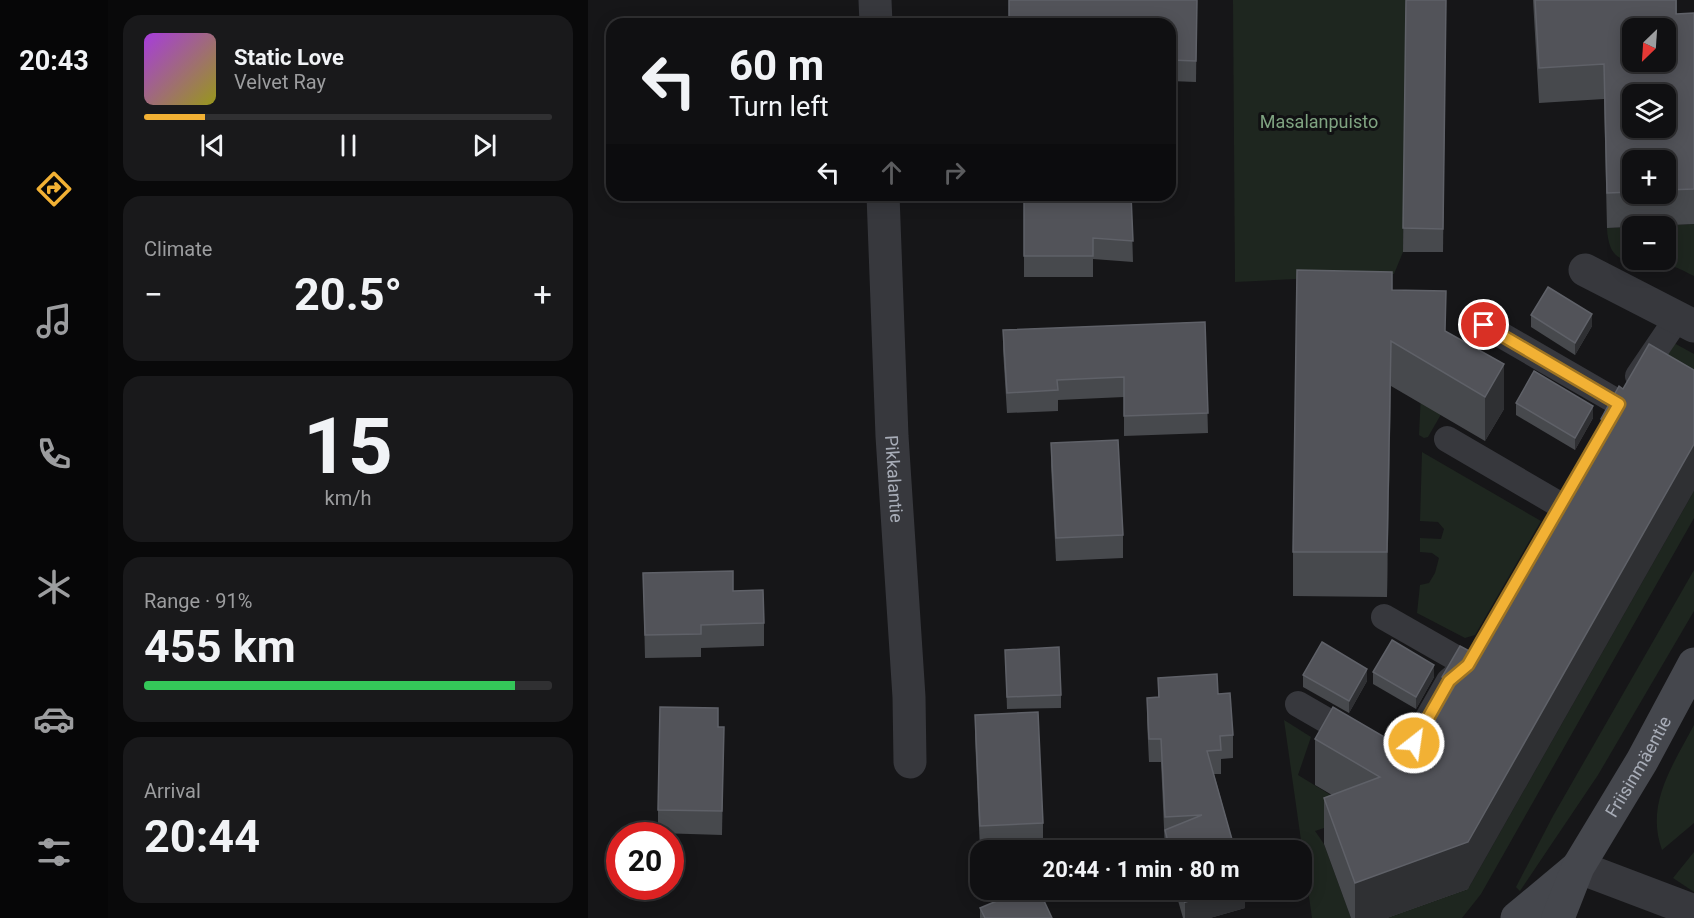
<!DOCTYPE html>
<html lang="en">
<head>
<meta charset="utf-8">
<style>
	body { margin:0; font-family:Roboto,sans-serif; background:#19191b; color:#f1f3f6; height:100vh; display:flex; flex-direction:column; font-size:22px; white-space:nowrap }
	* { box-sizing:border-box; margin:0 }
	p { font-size:20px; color:#9c9d9f }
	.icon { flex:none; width:33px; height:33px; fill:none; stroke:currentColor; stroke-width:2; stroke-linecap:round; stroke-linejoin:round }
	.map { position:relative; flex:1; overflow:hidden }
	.panel { display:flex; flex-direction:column; gap:15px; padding:15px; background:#09090a; width:480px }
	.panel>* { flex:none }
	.guide { position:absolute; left:18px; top:18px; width:570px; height:183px; border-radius:18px; box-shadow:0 3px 15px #0003,0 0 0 2px #303032; background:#101012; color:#f1f3f6; overflow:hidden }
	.needle { width:39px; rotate:205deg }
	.controls { position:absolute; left:1034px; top:18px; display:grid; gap:12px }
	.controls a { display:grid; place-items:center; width:54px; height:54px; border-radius:12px; background:#101012; box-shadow:0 3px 15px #0003,0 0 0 2px #303032; font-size:30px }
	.speed { position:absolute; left:18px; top:822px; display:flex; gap:12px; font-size:30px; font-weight:700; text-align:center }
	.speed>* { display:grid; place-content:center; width:78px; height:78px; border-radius:50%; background:#101012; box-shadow:0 3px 15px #0003,0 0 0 2px #303032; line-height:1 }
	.speed .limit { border:9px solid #d22; background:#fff; color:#111 }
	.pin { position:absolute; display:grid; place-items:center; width:51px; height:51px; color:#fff; margin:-26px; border:3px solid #fff; border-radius:50%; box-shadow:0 2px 6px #0007 }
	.me { position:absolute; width:66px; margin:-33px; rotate:30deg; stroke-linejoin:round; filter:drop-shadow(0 0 4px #0008) }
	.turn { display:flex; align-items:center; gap:21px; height:126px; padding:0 24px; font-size:27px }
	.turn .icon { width:78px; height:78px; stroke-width:2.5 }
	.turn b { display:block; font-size:42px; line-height:51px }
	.lanes { display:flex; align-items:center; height:57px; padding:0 24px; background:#0003; justify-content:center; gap:30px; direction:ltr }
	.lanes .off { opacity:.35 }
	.big { font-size:45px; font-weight:700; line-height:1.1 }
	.panel .tile { flex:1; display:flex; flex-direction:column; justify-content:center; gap:9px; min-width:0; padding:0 21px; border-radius:18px; background:#19191b }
	.panel .dial { align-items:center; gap:0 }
	.dial b { font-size:78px; line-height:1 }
	.song { display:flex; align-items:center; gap:18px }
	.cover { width:72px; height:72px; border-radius:9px; background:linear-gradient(135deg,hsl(280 70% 55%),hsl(60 70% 35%)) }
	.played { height:6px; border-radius:3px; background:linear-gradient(90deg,#f2b134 15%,#303032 15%) }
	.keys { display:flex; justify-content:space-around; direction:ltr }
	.heat { display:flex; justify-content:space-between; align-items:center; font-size:33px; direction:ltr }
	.charge { height:9px; border-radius:4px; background:linear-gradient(90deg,#34c759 91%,#303032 0) }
	.trip { position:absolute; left:382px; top:840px; width:342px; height:60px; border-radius:18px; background:#101012; box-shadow:0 3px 15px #0003,0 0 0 2px #303032; font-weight:700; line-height:60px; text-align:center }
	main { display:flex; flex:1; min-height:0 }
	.tab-bar { display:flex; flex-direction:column; width:108px; justify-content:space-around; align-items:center; background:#060607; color:#9c9d9f }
	.tab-bar .icon { width:42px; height:42px }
	.tab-bar .on { color:#f2b134 }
	.tab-bar b { font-size:27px; color:#f1f3f6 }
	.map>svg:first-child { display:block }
	.green { fill:#1e261f; fill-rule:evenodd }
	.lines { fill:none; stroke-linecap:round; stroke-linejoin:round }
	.service { stroke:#37383d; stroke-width:26 }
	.minor { stroke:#37383d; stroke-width:33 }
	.secondary { stroke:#45474d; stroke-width:33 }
	.wall { fill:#47494d; fill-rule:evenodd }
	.shaded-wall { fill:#2f3033 }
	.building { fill:#525359; stroke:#5f6168; stroke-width:1.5; fill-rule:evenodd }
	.route-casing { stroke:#9d7322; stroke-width:15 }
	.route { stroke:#f2b134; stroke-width:10 }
	.labels { text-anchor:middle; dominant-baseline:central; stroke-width:6; stroke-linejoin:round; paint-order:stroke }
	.park-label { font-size:18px; fill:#7fa381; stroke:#111113 }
	.street-label { font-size:18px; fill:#a8adb8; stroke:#111113 }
</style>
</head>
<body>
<main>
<nav class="tab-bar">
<b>20:43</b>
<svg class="icon on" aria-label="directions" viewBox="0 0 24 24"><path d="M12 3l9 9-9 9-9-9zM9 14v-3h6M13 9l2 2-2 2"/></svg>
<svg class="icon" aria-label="music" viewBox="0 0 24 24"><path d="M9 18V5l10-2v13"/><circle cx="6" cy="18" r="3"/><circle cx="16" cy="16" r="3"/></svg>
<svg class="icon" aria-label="phone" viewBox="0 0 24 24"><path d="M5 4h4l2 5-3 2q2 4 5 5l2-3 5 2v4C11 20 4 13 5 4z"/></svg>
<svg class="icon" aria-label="climate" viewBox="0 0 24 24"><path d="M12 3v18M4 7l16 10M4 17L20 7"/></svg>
<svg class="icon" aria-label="car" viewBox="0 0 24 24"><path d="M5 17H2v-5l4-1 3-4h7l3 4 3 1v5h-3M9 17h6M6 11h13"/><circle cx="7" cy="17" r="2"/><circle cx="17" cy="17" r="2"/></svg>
<svg class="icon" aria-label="filters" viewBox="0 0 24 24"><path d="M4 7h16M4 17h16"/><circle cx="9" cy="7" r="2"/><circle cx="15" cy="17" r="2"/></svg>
</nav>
<section class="panel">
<div class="tile">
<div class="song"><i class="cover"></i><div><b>Static Love</b><p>Velvet Ray</p></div></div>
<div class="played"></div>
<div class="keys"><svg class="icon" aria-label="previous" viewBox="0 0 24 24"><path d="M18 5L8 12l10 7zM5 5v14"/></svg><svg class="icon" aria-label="pause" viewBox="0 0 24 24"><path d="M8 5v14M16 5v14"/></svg><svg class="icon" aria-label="next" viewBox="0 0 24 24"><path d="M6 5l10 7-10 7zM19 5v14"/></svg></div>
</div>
<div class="tile"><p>Climate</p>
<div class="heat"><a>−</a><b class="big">20.5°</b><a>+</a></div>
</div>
<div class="tile dial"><b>15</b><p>km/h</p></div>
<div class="tile"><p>Range · 91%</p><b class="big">455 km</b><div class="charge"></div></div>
<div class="tile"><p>Arrival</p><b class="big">20:44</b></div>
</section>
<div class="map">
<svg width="1106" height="918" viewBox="0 0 1106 918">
	<rect width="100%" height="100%" fill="#161618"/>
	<g class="green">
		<path d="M645,0H818L815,252L806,274L647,282Z"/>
		<path d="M1106,224V276C1098,272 1089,267 1080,265C1049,257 1021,273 1019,228ZM1077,226V260H1044V226Z"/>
		<path d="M1086,343L1106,354V417L1061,391Z"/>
		<path d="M834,372L871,383L840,437L836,438L831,435Z"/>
		<path d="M834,452L953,521L887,635L877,638L829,613L832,585L841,583L847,573L851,558L844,553L832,552V538L853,539L856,529L850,522L832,521Z"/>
		<path d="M1106,491V518L893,894L874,918H799L880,889Z"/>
		<path d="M1106,570V611L1010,775L932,891L928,887L965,816Z"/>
		<path d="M696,720L723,737L710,775L775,815L727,831L736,844L763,918H724Z"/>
		<path d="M1106,725V823L1074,850C1057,804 1085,765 1106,725Z"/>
		<path d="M1106,852V892L1085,878Z"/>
	</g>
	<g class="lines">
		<g class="service">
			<path d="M896,325L1031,403"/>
			<path d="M1050,376L1090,317"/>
			<path d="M859,439L972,505"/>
			<path d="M796,617L880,665"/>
			<path d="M710,704L814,764L861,681L876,668"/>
		</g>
		<g class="minor">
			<path d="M287,0L288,24"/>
			<path id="s1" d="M295,195L304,436L321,697L322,762"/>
			<path d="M997,270L1106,326"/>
			<path d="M990,867L1106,911"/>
		</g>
		<g class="secondary">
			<path d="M929,918L989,868"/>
			<path id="s2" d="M970,918L990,867L1054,761L1106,664"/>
		</g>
	</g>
	<g class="wall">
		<path d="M609,0L608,82L582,81V24Z"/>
		<path d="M818,0H858L855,252H815Z"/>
		<path d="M945,0H1089V14L1106,13V224L1019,228L1016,99L951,103ZM1044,160H1077V194H1044Z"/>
		<path d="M487,195H543L545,262L505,259V277H436V202H487Z"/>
		<path d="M804,290L858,331L916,409L897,441L803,386L799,597L705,596V552Z"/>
		<path d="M943,315L1004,326L987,355L943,327Z"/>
		<path d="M617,322L620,433L536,436V397L470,400V411L419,413L415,350V330Z"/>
		<path d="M1031,386L880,889L799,918H763L736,844V798L744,795L727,785V739L827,755L854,708V677L885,653L1013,429V419Z"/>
		<path d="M928,403L1005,418L987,450L928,415Z"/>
		<path d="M463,443L535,535V558L468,561L463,466Z"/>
		<path d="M55,573L145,591L176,623V646L113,648V657L57,658Z"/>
		<path d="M417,650L473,695V708L419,709Z"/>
		<path d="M785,672L846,677L828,709L785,684Z"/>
		<path d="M715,675L779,681L761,713L715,687Z"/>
		<path d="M570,678L630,694L645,735V758L633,759V774H626L647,850H577L573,762H561L559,721V698L570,697Z"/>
		<path d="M387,715L455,823V846L392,849L387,738Z"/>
		<path d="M136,727L134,835L70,833V810Z"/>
		<path d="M587,890H657V908L622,918H595Z"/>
		<path d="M392,908L464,918H392Z"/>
	</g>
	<g class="shaded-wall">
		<path d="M1004,314V326L987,355V343Z"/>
		<path d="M803,341V386L799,597V552Z"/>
		<path d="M916,364V409L897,441V397Z"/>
		<path d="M1005,406V418L987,450V438Z"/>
		<path d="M1106,444V491L880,889L799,918H767V883Z"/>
		<path d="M846,665V677L828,709V697Z"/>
		<path d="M779,669V681L761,713V701Z"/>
		<path d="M641,890H657V908L622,918H597V902Z"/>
	</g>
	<g class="building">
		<path d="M421,0H609L608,61L582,60V24H421Z"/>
		<path d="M818,0H858L855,229L815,228Z"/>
		<path d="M947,0H1088V14L1106,13V189L1077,190V160H1044V192L1019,193L1016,64L951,68ZM1044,28H1077V62H1044ZM1044,94H1077V128H1044Z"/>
		<path d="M487,195H543L545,241L505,238V256H436V202H488Z"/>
		<path d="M709,270L804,272V290L858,291L857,331L916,364L897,397L803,341L799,552H705Z"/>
		<path d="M960,287L1004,314L987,343L943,315Z"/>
		<path d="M617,322L620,413L536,416V377L469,380L470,390L419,393L415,330Z"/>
		<path d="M1061,344L1106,370V444L880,842L767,883L736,798L792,777L727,739L745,707L827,755L867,685L854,677L872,646L885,653L1017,421L1013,419L1031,386L1035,389Z"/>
		<path d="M946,371L1005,406L987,438L928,403Z"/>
		<path d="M530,440L535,535L468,538L463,443Z"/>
		<path d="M145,571V591L175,590L176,623L113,625V634L57,635L55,573Z"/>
		<path d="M804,640L846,665L828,697L785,672Z"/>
		<path d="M734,642L779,669L761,701L715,675Z"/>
		<path d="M471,647L473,695L419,697L417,650Z"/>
		<path d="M629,674L630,694L642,693L645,735L632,736L633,750L619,751L647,850H582L577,830L614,815L577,817L573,739H561L559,698L571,697L570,678Z"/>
		<path d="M72,707L130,708V727H136L134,811L70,810Z"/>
		<path d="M450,712L455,823L392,826L387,715Z"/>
		<path d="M435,890H451L464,918H397L392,908Z"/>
		<path d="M594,890H641L597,902Z"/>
	</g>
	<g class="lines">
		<g class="route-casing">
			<path id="route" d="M826,743L861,681L880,665L1031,404L896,325"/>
		</g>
		<use href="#route" class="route"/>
	</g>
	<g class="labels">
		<g class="park-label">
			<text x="731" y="121">Masalanpuisto</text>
		</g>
		<g class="street-label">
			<text stroke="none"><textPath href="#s1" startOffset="284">Pikkalantie</textPath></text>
			<text stroke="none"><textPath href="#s2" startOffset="172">Friisinmäentie</textPath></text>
		</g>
	</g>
</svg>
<div class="controls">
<a><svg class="needle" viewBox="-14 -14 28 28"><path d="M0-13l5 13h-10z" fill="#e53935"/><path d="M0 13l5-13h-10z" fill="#9c9d9f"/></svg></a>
<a><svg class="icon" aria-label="layers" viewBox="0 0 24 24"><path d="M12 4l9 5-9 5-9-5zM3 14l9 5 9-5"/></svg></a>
<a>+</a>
<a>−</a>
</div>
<div class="speed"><div class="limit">20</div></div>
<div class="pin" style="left:896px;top:325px;background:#d93025"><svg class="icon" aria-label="arrive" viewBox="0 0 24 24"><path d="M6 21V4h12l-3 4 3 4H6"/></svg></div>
<svg class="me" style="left:826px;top:743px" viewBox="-20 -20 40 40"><circle r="17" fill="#f2b134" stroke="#fff" stroke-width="3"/><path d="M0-11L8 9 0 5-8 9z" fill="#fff"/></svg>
<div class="trip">20:44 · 1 min · 80 m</div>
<div class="guide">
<div class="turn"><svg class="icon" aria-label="left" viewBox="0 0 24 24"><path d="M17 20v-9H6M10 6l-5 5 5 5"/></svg><div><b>60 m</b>Turn left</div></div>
<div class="lanes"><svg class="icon" aria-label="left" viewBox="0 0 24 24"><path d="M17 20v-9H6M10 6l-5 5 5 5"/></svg><svg class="icon off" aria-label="ahead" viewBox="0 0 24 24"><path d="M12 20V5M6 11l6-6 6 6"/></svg><svg class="icon off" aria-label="right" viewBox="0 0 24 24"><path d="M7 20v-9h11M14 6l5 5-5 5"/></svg></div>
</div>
</div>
</main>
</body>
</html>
